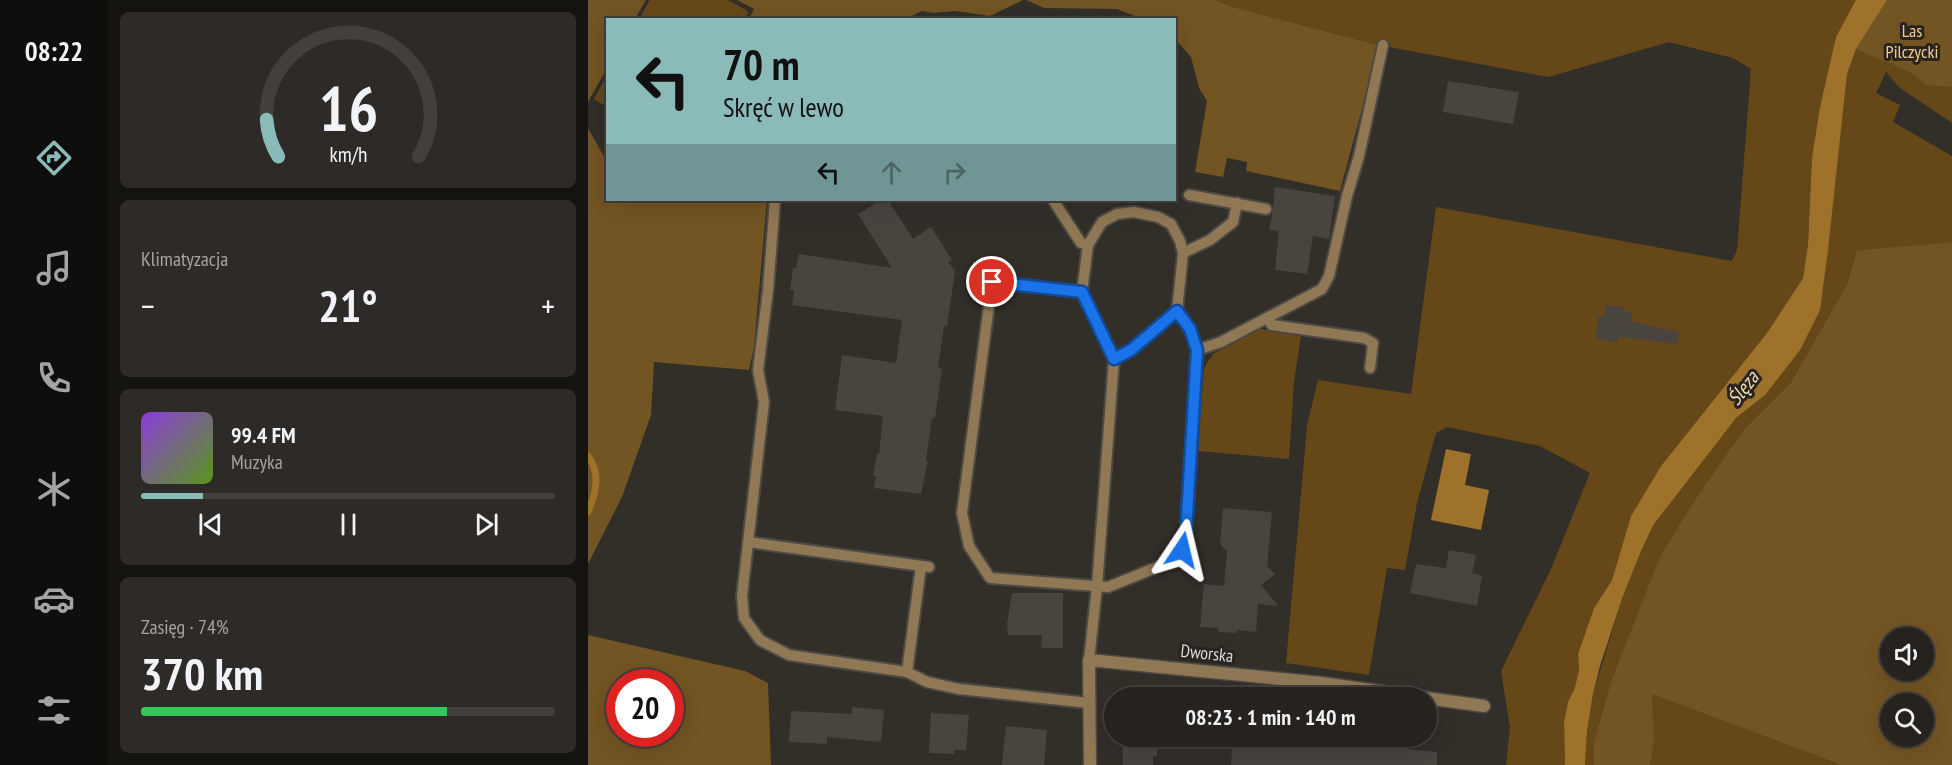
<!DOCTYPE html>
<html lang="pl">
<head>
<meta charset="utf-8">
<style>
	body { margin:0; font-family:"PT Sans Narrow",sans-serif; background:#2e2a27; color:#f1f3f6; height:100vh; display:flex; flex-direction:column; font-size:22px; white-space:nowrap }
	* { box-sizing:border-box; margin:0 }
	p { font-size:20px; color:#a4a4a4 }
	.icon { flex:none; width:33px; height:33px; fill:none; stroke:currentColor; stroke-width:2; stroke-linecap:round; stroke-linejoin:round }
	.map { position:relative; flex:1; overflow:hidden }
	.side { display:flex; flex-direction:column; gap:12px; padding:12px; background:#151310; width:480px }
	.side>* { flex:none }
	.top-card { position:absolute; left:18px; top:18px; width:570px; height:183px; border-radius:0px; box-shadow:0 6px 24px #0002,0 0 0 2px #423f3c; background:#8bbbb9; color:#111; overflow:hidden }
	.fabs { position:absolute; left:1292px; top:627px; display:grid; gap:12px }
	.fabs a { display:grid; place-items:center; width:54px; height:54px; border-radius:50%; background:#26221e; box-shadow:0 6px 24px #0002,0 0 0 2px #423f3c; font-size:30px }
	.speed { position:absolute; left:18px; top:669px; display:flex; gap:12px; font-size:30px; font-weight:700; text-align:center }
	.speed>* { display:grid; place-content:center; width:78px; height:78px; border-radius:50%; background:#26221e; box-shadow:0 6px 24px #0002,0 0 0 2px #423f3c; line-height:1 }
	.speed .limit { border:9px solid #d22; background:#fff; color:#111 }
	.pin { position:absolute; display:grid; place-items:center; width:51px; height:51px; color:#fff; margin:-26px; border:3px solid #fff; border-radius:50%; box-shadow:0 2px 6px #0007 }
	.me { position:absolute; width:66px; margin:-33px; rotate:10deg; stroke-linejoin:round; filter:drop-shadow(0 0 4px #0008) }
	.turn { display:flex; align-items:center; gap:21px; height:126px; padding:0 18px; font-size:27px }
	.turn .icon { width:78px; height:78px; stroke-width:2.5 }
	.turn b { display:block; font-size:42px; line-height:51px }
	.lanes { display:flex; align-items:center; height:57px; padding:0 18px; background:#0003; justify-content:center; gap:30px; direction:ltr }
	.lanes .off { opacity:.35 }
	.big { font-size:45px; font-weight:600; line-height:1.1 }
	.side .tile { flex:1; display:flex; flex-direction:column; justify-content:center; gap:9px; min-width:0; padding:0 21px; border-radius:9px; background:#2e2a27 }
	.side .dial { align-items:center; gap:0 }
	.dial svg { height:156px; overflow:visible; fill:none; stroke:#423f3c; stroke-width:7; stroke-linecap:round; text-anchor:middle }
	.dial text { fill:#f1f3f6; stroke:none }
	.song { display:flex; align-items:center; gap:18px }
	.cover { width:72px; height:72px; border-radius:9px; background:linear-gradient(135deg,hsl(270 70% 55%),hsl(90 70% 35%)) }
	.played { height:6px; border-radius:3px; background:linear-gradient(90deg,#8bbbb9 15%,#423f3c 15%) }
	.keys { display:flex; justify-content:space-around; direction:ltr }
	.heat { display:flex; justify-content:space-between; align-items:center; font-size:33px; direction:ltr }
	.charge { height:9px; border-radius:4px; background:linear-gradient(90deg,#34c759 74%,#423f3c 0) }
	.trip { position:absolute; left:516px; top:687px; width:333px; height:60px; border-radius:30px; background:#26221e; box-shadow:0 6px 24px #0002,0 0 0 2px #423f3c; font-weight:600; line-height:60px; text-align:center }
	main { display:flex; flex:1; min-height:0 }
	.tab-bar { display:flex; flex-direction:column; width:108px; justify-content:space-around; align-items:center; background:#0f0e0c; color:#a4a4a4 }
	.tab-bar .icon { width:42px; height:42px }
	.tab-bar .active { color:#8bbbb9 }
	.tab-bar b { font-size:27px; color:#f1f3f6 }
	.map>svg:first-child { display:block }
	.green { fill:#664818 }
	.forest { fill:#735423; fill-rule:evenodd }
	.water { fill:#9e722a }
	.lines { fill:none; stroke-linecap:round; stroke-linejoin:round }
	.stream { stroke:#9e722a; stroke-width:7 }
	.building { fill:#49443e }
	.lane-casing { stroke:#4d4944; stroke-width:14 }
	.street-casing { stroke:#4d4944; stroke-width:15 }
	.lane { stroke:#907855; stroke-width:10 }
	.street { stroke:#907855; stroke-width:12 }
	.route-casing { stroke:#114b97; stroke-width:15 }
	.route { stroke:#1a73e8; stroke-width:10 }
	.labels { text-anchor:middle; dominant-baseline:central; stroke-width:6; stroke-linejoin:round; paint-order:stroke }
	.park-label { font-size:18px; fill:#f8cb8b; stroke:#28241f }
	.street-label { font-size:18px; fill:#dad8d4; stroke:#28241f }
	.water-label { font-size:20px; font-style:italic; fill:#f9dcb2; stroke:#28241f }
</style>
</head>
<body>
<main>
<nav class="tab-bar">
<b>08:22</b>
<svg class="icon active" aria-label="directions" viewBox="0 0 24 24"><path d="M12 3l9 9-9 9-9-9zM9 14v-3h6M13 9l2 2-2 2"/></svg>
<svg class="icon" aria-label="music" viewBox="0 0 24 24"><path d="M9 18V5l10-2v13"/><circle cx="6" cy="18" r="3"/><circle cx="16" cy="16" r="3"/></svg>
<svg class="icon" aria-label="phone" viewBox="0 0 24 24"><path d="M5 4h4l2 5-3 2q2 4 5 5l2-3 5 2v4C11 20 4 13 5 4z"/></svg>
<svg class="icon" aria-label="climate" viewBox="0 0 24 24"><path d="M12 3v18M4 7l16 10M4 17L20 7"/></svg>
<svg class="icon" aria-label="car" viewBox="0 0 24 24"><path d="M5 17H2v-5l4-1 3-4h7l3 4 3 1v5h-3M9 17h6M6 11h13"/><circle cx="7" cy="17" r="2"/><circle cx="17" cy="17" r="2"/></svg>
<svg class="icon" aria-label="filters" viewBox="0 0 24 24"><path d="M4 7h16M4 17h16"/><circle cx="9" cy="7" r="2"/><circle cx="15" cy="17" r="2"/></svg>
</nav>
<section class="side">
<div class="tile dial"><svg viewBox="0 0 100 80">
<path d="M14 69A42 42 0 1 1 86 69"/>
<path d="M14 69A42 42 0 0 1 8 50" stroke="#8bbbb9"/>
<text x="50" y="56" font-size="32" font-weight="700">16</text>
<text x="50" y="72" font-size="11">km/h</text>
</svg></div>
<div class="tile"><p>Klimatyzacja</p>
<div class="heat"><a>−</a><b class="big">21°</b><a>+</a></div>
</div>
<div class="tile">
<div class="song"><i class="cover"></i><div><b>99.4 FM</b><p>Muzyka</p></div></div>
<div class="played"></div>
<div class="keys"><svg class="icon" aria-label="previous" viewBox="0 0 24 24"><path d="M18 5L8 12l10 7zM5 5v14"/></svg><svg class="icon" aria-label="pause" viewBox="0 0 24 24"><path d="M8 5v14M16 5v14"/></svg><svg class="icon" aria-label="next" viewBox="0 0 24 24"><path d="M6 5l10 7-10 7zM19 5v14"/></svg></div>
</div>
<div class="tile"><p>Zasięg · 74%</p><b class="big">370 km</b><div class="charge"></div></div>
</section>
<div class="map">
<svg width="1364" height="765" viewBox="0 0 1364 765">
	<rect width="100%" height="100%" fill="#322e28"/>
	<g class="green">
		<path d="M62,0H140L161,12L157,19H51Z"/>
		<path d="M627,0H1364V123L1312,88L1298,72L1288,93L1312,105L1305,122L1364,156V242L1269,250L1259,284L1203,382L1155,430L1102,507L1072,556L1024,678L1006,741V765H997L999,731L1005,694L1035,596L1053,551L1066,524L1123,449L1148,418L1177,395L1237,267L1259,74L1268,49L1281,53L1255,25L1248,38L1232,107L1224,157L1220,244L1215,278L1179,333L1073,466L1043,516L1024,580L1006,608L990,654L991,670L987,687L980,702L976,722L977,765H918L922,727L913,671L963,569L1002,473L952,446L859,427L848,433L829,503L817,570L799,568L781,675L698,663L719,426L730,380L823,394L848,207L1144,261L1149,250L1163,69L1145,58L1081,42L960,77L791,45L645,7Z"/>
		<path d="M19,75V107L6,99Z"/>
		<path d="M672,329L713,336L706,382L701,459L610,451L616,368L625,354Z"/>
		<path d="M1063,693L1253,765H1062L1066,744Z"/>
	</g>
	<g class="forest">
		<path d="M0,0H58L47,19L20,20L19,68L0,102Z"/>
		<path d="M149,0H435L402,16L367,11L345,13L334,11L315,20H160L166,9Z"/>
		<path d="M438,0H627L645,7L791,45L752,191L658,171L659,162L639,158L635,177L607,172L619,101L611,88L603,57L587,39L586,20L554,19L529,9L456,8Z"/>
		<path d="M1299,0H1364V87L1339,85L1320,71L1268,49Z"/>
		<path d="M0,128L19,162L20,200H179L166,347L161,370L66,362L63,415L34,497L0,564Z"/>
		<path d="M1364,242V765H1253L1064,694L1066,744L1062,765H1006V741L1024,678L1072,556L1102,507L1155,430L1203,382L1259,284L1269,250ZM1302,638H1335V670H1302ZM1302,704H1335V736H1302Z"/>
		<path d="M0,635L157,671L180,683L183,765H0ZM32,682H82V734H32Z"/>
	</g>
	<g class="water">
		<path d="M1268,0H1299L1268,49L1259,74L1240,250L1232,310L1212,350L1177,395L1148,418L1066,524L1053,551L1035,596L1012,666L1005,694L999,731L997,765H977L976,722L980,702L987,687L991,670L990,654L1006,608L1024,580L1043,516L1073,466L1179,333L1215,278L1220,244L1224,157L1232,107L1248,37Z"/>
		<path d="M858,449L883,454L877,485L901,490L893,530L843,520Z"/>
	</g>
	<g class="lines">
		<path class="stream" d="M0,456C13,474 8,493 0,512"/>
	</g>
	<g class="building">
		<path d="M860,81L931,92L925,124L855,112Z"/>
		<path d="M687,187L747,196L741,239L725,236L719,274L687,270L691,231L681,230L685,210Z"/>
		<path d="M293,200H300L325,239L343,227L364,260L360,262L367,271L359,326H356L350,368L354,369L347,418H344L338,461H340L333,494L286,488L288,476H285L289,454H291L295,416L247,410L254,355L308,363L314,320L204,305L206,290H202L205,268H208L211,254L304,268L270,214Z"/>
		<path d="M1018,305L1036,307V311L1044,312L1043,321L1091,332L1089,344L1031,337L1029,342L1008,339L1010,316L1016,317Z"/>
		<path d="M635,508L684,512L679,566L687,574L673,585L690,606L670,604L668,632L649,630V633L630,632V628L612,627L616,584L636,586L639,552L632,544Z"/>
		<path d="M861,550L888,555L884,573L894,576L889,606L822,593L828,564L858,568Z"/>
		<path d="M424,593H475V648H453L454,635H420L419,624Z"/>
		<path d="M264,707L296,710L293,742L239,737V744L201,742L203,711L264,714Z"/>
		<path d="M343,713L381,715L378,750H366V754L341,753Z"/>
		<path d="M418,726L459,730L456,765H414Z"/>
		<path d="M535,736H569V756H565V765H535Z"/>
		<path d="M645,736L776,744L777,736H796V747L849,752V765H643Z"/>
	</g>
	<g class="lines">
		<g class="lane-casing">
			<g id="lane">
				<path d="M601,195L678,209"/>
				<path d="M187,200L180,290L170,370L176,402L154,596L156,618L172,640L201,655L319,672L339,682L371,689L501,703"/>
				<path d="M465,200L493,243L500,245"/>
				<path d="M595,253L622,240L645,222L649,203"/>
				<path d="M494,292L404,282L374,513L381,546L402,578L520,587L582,562L594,550L598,532L609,350L602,329L589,311"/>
				<path d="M679,318L684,325L776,338L785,343L782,368"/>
				<path d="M609,350L633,342L734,289L741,276L759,196L771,156L795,45"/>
				<path d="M160,542L341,567"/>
				<path d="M501,660L509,587L526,359L494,292L500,245L514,222L529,214L546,212L570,217L583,224L592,241L595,253L589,311L543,350L526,359"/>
				<path d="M319,672L333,566"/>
			</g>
		</g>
		<g class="street-casing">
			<g id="street">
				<path d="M838,698L896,706"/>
				<path d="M502,765L501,660L734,683L838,698"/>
			</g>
		</g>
		<use href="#lane" class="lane"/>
		<use href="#street" class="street"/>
	</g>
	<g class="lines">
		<g class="route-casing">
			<path id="route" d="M404,282L494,292L526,359L543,350L589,311L602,329L609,350L598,532L594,550"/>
		</g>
		<use href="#route" class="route"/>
	</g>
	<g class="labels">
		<g class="park-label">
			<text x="1324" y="30">Las<tspan x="1324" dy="21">Pilczycki</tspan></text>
		</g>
		<g class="street-label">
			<text transform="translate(619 653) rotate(6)">Dworska</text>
		</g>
		<g class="water-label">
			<text transform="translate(1155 388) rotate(-52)">Ślęza</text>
		</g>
	</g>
</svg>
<div class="fabs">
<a><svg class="icon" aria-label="sound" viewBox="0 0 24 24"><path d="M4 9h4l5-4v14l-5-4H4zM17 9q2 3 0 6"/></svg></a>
<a><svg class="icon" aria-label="search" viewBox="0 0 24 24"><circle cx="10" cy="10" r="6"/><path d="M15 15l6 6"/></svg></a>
</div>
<div class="speed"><div class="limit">20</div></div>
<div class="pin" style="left:404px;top:282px;background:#d93025"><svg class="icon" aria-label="arrive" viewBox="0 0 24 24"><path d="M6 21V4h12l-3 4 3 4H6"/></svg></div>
<svg class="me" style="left:594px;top:550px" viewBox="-20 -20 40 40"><path d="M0-17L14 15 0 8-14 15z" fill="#1a73e8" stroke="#fff" stroke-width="4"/></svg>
<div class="trip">08:23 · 1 min · 140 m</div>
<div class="top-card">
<div class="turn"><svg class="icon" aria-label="left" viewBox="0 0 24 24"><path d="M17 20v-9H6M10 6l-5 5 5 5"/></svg><div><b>70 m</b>Skręć w lewo</div></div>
<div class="lanes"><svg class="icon" aria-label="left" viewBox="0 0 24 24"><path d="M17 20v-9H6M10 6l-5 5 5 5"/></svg><svg class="icon off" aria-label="ahead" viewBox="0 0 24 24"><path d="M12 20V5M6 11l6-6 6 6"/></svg><svg class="icon off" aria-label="right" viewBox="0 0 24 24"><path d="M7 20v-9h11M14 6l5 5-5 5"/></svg></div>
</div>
</div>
</main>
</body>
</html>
